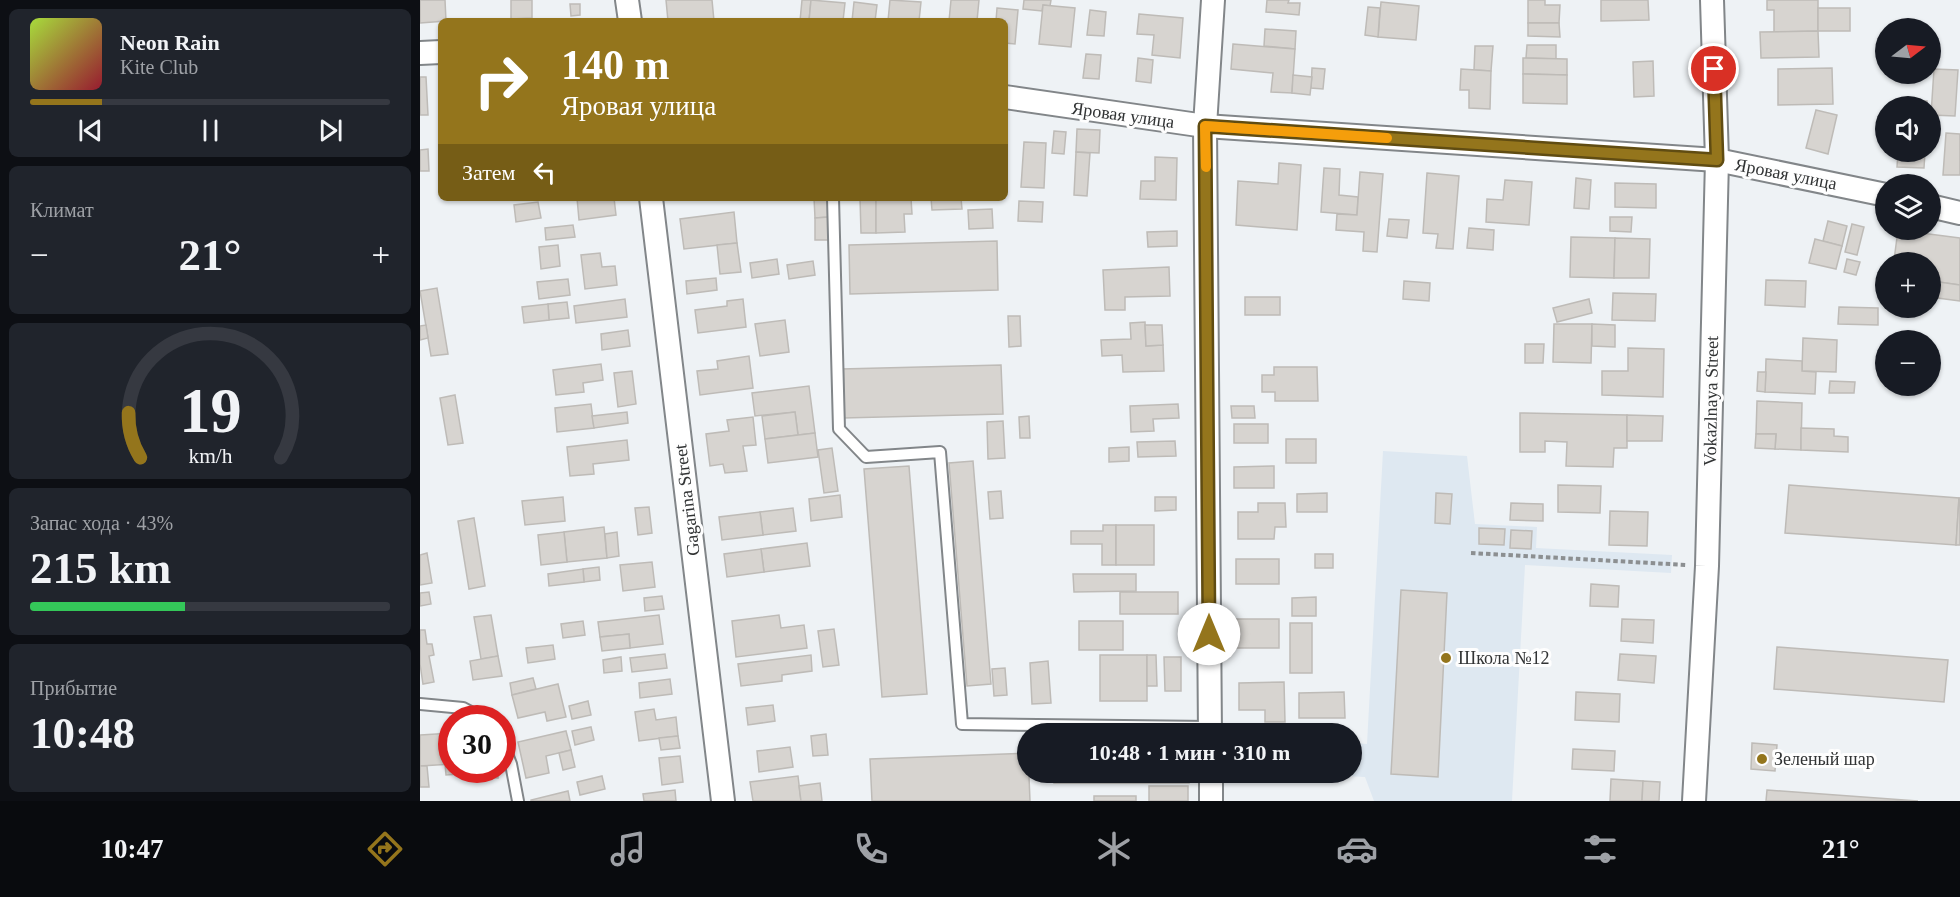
<!DOCTYPE html>
<html lang="ru">
<head>
<meta charset="utf-8">
<style>
	body { margin:0; font-family:"Times New Roman",serif; background:#20242c; color:#f1f3f6; height:100vh; display:flex; flex-direction:column; font-size:22px; white-space:nowrap }
	* { box-sizing:border-box; margin:0 }
	p { font-size:20px; color:#9ea1a6 }
	.icon { flex:none; width:33px; height:33px; fill:none; stroke:currentColor; stroke-width:2; stroke-linecap:round; stroke-linejoin:round }
	.map { position:relative; flex:1; overflow:hidden }
	.panel { display:flex; flex-direction:column; gap:9px; padding:9px; background:#0d0f14; width:420px }
	.panel>* { flex:none }
	.top-card { position:absolute; left:18px; top:18px; width:570px; height:183px; border-radius:9px; box-shadow:0 2px 4px #0004; background:#94751c; color:#fff; overflow:hidden }
	.needle { width:39px; rotate:74deg }
	.buttons { position:absolute; left:1455px; top:18px; display:grid; gap:12px }
	.buttons a { display:grid; place-items:center; width:66px; height:66px; border-radius:50%; background:#171b24; box-shadow:0 2px 4px #0004; font-size:30px }
	.speed { position:absolute; left:18px; top:705px; display:flex; gap:12px; font-size:30px; font-weight:700; text-align:center }
	.speed>* { display:grid; place-content:center; width:78px; height:78px; border-radius:50%; background:#171b24; box-shadow:0 2px 4px #0004; line-height:1 }
	.speed .limit { border:9px solid #d22; background:#fff; color:#111 }
	.pin { position:absolute; display:grid; place-items:center; width:51px; height:51px; color:#fff; margin:-26px; border:3px solid #fff; border-radius:50%; box-shadow:0 2px 6px #0007 }
	.me { position:absolute; width:66px; margin:-33px; rotate:0deg; stroke-linejoin:round; filter:drop-shadow(0 0 4px #0008) }
	.turn { display:flex; align-items:center; gap:21px; height:126px; padding:0 24px; font-size:27px }
	.turn .icon { width:78px; height:78px; stroke-width:2.5 }
	.turn b { display:block; font-size:42px; line-height:51px }
	.then { display:flex; align-items:center; height:57px; padding:0 24px; background:#0003; gap:12px; font-size:22px }
	.big { font-size:45px; font-weight:800; line-height:1.1 }
	.panel .widget { flex:1; display:flex; flex-direction:column; justify-content:center; gap:9px; min-width:0; padding:0 21px; border-radius:9px; background:#20242c }
	.panel .dial { align-items:center; gap:0 }
	.dial svg { height:156px; overflow:visible; fill:none; stroke:#363941; stroke-width:7; stroke-linecap:round; text-anchor:middle }
	.dial text { fill:#f1f3f6; stroke:none }
	.song { display:flex; align-items:center; gap:18px }
	.cover { width:72px; height:72px; border-radius:9px; background:linear-gradient(135deg,hsl(80 70% 55%),hsl(350 70% 35%)) }
	.played { height:6px; border-radius:3px; background:linear-gradient(90deg,#94751c 20%,#363941 20%) }
	.keys { display:flex; justify-content:space-around; direction:ltr }
	.heat { display:flex; justify-content:space-between; align-items:center; font-size:33px; direction:ltr }
	.charge { height:9px; border-radius:4px; background:linear-gradient(90deg,#34c759 43%,#363941 0) }
	.trip { position:absolute; left:597px; top:723px; width:345px; height:60px; border-radius:30px; background:#171b24; box-shadow:0 2px 4px #0004; font-weight:800; line-height:60px; text-align:center }
	.tabs { display:flex; height:96px; justify-content:space-around; align-items:center; background:#090b0e; color:#9ea1a6 }
	.tabs .icon { width:42px; height:42px }
	.tabs .current { color:#94751c }
	.tabs b { font-size:27px; color:#f1f3f6 }
	main { display:flex; flex:1; min-height:0 }
	.map>svg:first-child { display:block }
	.built { fill:#dee8f1 }
	.building { fill:#d7d4d0; stroke:#bebbb7; stroke-width:1.5 }
	.lines { fill:none; stroke-linecap:round; stroke-linejoin:round }
	.service-casing { stroke:#828689; stroke-width:14 }
	.minor-casing { stroke:#828689; stroke-width:26 }
	.path { stroke:#8c8f91; stroke-width:4; stroke-dasharray:4.5 3; stroke-linecap:butt }
	.service { stroke:#fff; stroke-width:10 }
	.minor { stroke:#fff; stroke-width:22 }
	.route-casing { stroke:#604c12; stroke-width:15 }
	.route { stroke:#94751c; stroke-width:10 }
	.slow { stroke:#f59e0b; stroke-width:10 }
	.poi-dot { fill:#94751c; stroke:#fefefe; stroke-width:2 }
	.labels { text-anchor:middle; dominant-baseline:central; stroke-width:6; stroke-linejoin:round; paint-order:stroke }
	.street-label { font-size:18px; fill:#313334; stroke:#fefefe }
	.poi-label { font-size:18px; fill:#313334; stroke:#fefefe; text-anchor:start }
</style>
</head>
<body>
<main>
<section class="panel">
<div class="widget">
<div class="song"><i class="cover"></i><div><b>Neon Rain</b><p>Kite Club</p></div></div>
<div class="played"></div>
<div class="keys"><svg class="icon" aria-label="previous" viewBox="0 0 24 24"><path d="M18 5L8 12l10 7zM5 5v14"/></svg><svg class="icon" aria-label="pause" viewBox="0 0 24 24"><path d="M8 5v14M16 5v14"/></svg><svg class="icon" aria-label="next" viewBox="0 0 24 24"><path d="M6 5l10 7-10 7zM19 5v14"/></svg></div>
</div>
<div class="widget"><p>Климат</p>
<div class="heat"><a>−</a><b class="big">21°</b><a>+</a></div>
</div>
<div class="widget dial"><svg viewBox="0 0 100 80">
<path d="M14 69A42 42 0 1 1 86 69"/>
<path d="M14 69A42 42 0 0 1 8 46" stroke="#94751c"/>
<text x="50" y="56" font-size="32" font-weight="700">19</text>
<text x="50" y="72" font-size="11">km/h</text>
</svg></div>
<div class="widget"><p>Запас хода · 43%</p><b class="big">215 km</b><div class="charge"></div></div>
<div class="widget"><p>Прибытие</p><b class="big">10:48</b></div>
</section>
<div class="map">
<svg width="1540" height="801" viewBox="0 0 1540 801">
	<rect width="100%" height="100%" fill="#eef2f5"/>
	<path class="built" d="M963,451L1047,456L1055,524L1117,527L1116,548L1252,555L1251,573L1105,565L1092,801H954L945,777L861,773L932,772V743L947,744Z"/>
	<g class="building">
		<path d="M0,0H25L26,21L0,23Z"/>
		<path d="M91,0H112V18L91,19Z"/>
		<path d="M246,0H292L294,21H248Z"/>
		<path d="M382,0H391L389,21H380Z"/>
		<path d="M391,0L425,3L423,21H389Z"/>
		<path d="M470,0L501,2L499,21H468Z"/>
		<path d="M531,0H559L557,21H529Z"/>
		<path d="M604,0H631L630,6L623,5L622,11L603,9Z"/>
		<path d="M847,0H869L868,3H880L879,15L846,12Z"/>
		<path d="M1108,0H1125V5H1140L1139,23H1108Z"/>
		<path d="M1181,0H1228L1229,20L1181,21Z"/>
		<path d="M1347,0H1398V31L1354,32V10H1347Z"/>
		<path d="M434,2L457,5L455,21H432Z"/>
		<path d="M961,2L999,6L996,40L958,37Z"/>
		<path d="M150,4H160V15L151,16Z"/>
		<path d="M623,5L655,8L651,47L619,44Z"/>
		<path d="M948,7L960,8L958,37L945,35Z"/>
		<path d="M577,8L598,10L595,44L585,43V21H576Z"/>
		<rect x="1398" y="8" width="32" height="23"/>
		<path d="M670,10L686,12L684,36L667,35Z"/>
		<path d="M719,14L763,18L760,58L732,55L734,35L717,34Z"/>
		<path d="M1108,23H1139L1140,37L1108,36Z"/>
		<path d="M845,29L876,31L875,49L844,46Z"/>
		<path d="M1398,31L1399,57L1341,58L1340,32Z"/>
		<path d="M813,44L875,49L872,93L851,92L853,73L811,69Z"/>
		<path d="M1107,45H1136V59L1106,58Z"/>
		<path d="M1055,46H1073L1071,71L1054,70Z"/>
		<path d="M666,54L681,55L679,79L663,78Z"/>
		<path d="M718,58L733,60L731,83L716,81Z"/>
		<path d="M1103,58L1147,59V75L1103,74Z"/>
		<path d="M1233,61L1234,96L1214,97L1213,62Z"/>
		<path d="M892,68L905,69L903,89L891,88Z"/>
		<path d="M1412,68L1413,104L1358,105V69Z"/>
		<path d="M1041,69L1071,71L1070,109L1049,108V90H1040Z"/>
		<path d="M1514,69L1538,70L1535,116L1511,115Z"/>
		<path d="M1103,74L1147,75V104L1103,103Z"/>
		<path d="M873,75L892,77L890,95L872,93Z"/>
		<path d="M0,77H6L8,115H0Z"/>
		<path d="M1482,100L1507,101V106H1482Z"/>
		<path d="M1396,110L1417,115L1408,154L1386,148Z"/>
		<path d="M657,129L680,130L679,153L656,152Z"/>
		<path d="M634,131L646,132L644,154L632,153Z"/>
		<path d="M1526,133L1540,134V175H1523Z"/>
		<path d="M604,142L626,143L624,188L601,187Z"/>
		<path d="M8,149L9,171H0V150Z"/>
		<path d="M656,152L670,153L667,196L654,195Z"/>
		<path d="M1478,152H1505L1504,168L1477,167Z"/>
		<path d="M735,157L757,158L756,200L720,199L721,181H735Z"/>
		<path d="M859,163L881,165L877,230L816,225L818,181L858,184Z"/>
		<path d="M904,168L920,169L919,195L938,197L937,215L901,212Z"/>
		<path d="M940,172L963,174L957,252L943,251L944,232L916,230L917,214L937,215Z"/>
		<path d="M1007,173L1039,176L1033,249L1016,248L1018,234L1003,233Z"/>
		<path d="M1156,178L1171,180L1169,209L1154,208Z"/>
		<path d="M1085,180L1112,182L1109,225L1066,222L1067,199L1083,200Z"/>
		<path d="M1195,183L1236,184V208L1195,207Z"/>
		<path d="M157,198H194L196,215L159,220Z"/>
		<path d="M394,198H409V217L395,218Z"/>
		<path d="M440,198H456V233H441Z"/>
		<path d="M456,198H491L492,214H484L485,232L456,233Z"/>
		<path d="M511,198H541L542,209L512,210Z"/>
		<path d="M599,201L623,202L622,222L598,221Z"/>
		<path d="M118,202L121,218L96,222L94,205Z"/>
		<path d="M572,209L573,228L549,229L548,210Z"/>
		<path d="M314,212L317,243L264,249L260,219Z"/>
		<path d="M409,217L410,240H395V218Z"/>
		<path d="M1190,217H1212L1211,232L1190,231Z"/>
		<path d="M969,219L989,220L987,238L967,236Z"/>
		<path d="M1408,221L1427,226L1422,246L1403,241Z"/>
		<path d="M1432,224L1444,227L1437,255L1425,252Z"/>
		<path d="M153,225L155,237L126,240L125,228Z"/>
		<path d="M1049,228L1074,230L1073,250L1047,248Z"/>
		<path d="M1478,230L1540,238V285L1519,282L1518,290L1510,289V262L1474,260Z"/>
		<path d="M757,231V246L728,247L727,232Z"/>
		<path d="M1151,237L1195,238L1194,278L1150,277Z"/>
		<path d="M1195,238L1230,239L1229,278H1194Z"/>
		<path d="M1395,239L1422,246L1416,269L1389,263Z"/>
		<path d="M577,241L578,290L430,294L429,245Z"/>
		<path d="M317,243L321,272L300,274L297,245Z"/>
		<path d="M138,245L140,266L121,269L119,247Z"/>
		<path d="M180,253L182,267L195,266L197,285L165,289L161,255Z"/>
		<path d="M357,259L359,274L332,278L330,263Z"/>
		<path d="M1427,259L1440,262L1436,275L1424,272Z"/>
		<path d="M393,261L395,275L369,279L367,265Z"/>
		<path d="M749,267L750,296L705,297V310H685L683,270Z"/>
		<path d="M296,278L297,290L267,294L266,281Z"/>
		<path d="M148,279L150,295L119,299L117,282Z"/>
		<path d="M1346,280L1386,281L1385,307L1345,305Z"/>
		<path d="M984,281L1010,283L1009,301L983,299Z"/>
		<path d="M1519,282L1540,285V301L1510,297V289L1518,290Z"/>
		<path d="M17,288L28,354L11,356L0,291Z"/>
		<path d="M1193,293L1236,294L1235,321L1192,320Z"/>
		<rect x="825" y="297" width="35" height="18"/>
		<path d="M205,299L207,317L156,323L154,306Z"/>
		<path d="M323,299L326,327L278,333L275,310L307,306V301Z"/>
		<path d="M1169,299L1172,313L1137,322L1133,308Z"/>
		<path d="M147,302L149,318L129,320L128,304Z"/>
		<path d="M128,304L129,320L104,323L102,307Z"/>
		<path d="M1419,307L1458,308V325L1418,324Z"/>
		<path d="M588,316H600L601,346L589,347Z"/>
		<path d="M365,320L369,352L340,356L335,324Z"/>
		<path d="M725,322L726,346L743,345L744,371L703,372L702,355L682,356L681,340L711,339L710,323Z"/>
		<path d="M1134,324H1172L1171,363L1133,362Z"/>
		<path d="M1172,324L1195,325V347L1172,346Z"/>
		<path d="M6,325L8,338L0,340V326Z"/>
		<path d="M725,325H742L743,345L726,346Z"/>
		<path d="M208,330L210,346L182,350L181,334Z"/>
		<path d="M1383,338L1417,340L1416,372L1382,371Z"/>
		<path d="M1105,344H1124L1123,363H1105Z"/>
		<path d="M1208,348L1244,349L1243,397L1182,395V371H1208Z"/>
		<path d="M329,356L333,388L280,395L277,371L298,369L297,361Z"/>
		<path d="M1346,359L1382,361V371L1396,372L1395,394L1345,392Z"/>
		<path d="M181,364L183,380L163,383L164,392L136,395L133,370Z"/>
		<path d="M581,365L583,414L423,418L421,369Z"/>
		<path d="M854,367H897L898,401H855V392H842V375H854Z"/>
		<path d="M212,371L216,404L198,407L194,373Z"/>
		<path d="M1338,372H1346L1345,392L1337,391Z"/>
		<path d="M1410,381L1435,382L1434,393H1409Z"/>
		<path d="M389,386L395,433L378,435L375,412L335,416L332,393Z"/>
		<path d="M35,395L43,443L28,445L20,398Z"/>
		<path d="M1337,401L1382,403L1381,450L1355,449L1356,434H1336Z"/>
		<path d="M171,404L174,428L137,432L135,408Z"/>
		<path d="M758,404L759,418L733,419L734,431L711,432L710,406Z"/>
		<path d="M811,406H834L835,418H812Z"/>
		<path d="M207,412L208,423L174,428L172,416Z"/>
		<path d="M375,412L378,435L345,439L342,416Z"/>
		<path d="M1100,413L1207,415V448H1194L1193,467L1146,466L1147,442L1125,441V452H1100Z"/>
		<path d="M1207,415L1243,416L1242,441H1207Z"/>
		<path d="M609,416L610,438H600L599,417Z"/>
		<path d="M333,417L336,445L323,446L327,471L305,473L303,464L290,466L286,434L309,431L307,420Z"/>
		<path d="M583,421L585,458L568,459L567,422Z"/>
		<rect x="814" y="424" width="34" height="19"/>
		<path d="M1381,428L1414,429V436L1428,437V452L1381,450Z"/>
		<path d="M395,433L398,457L348,463L345,439Z"/>
		<path d="M1336,434H1356L1355,449L1335,448Z"/>
		<rect x="866" y="439" width="30" height="24"/>
		<path d="M207,440L209,460L173,464L174,474L150,476L147,447Z"/>
		<path d="M755,441L756,456L718,457L717,442Z"/>
		<path d="M709,447V461L689,462V448Z"/>
		<path d="M412,448L418,491L404,493L398,450Z"/>
		<path d="M553,461L571,684L547,686L529,463Z"/>
		<path d="M489,466L507,694L462,697L444,469Z"/>
		<path d="M854,466V488H814V467Z"/>
		<path d="M1138,485L1181,486L1180,513L1138,512Z"/>
		<path d="M1369,485L1539,498L1536,545L1365,533Z"/>
		<path d="M581,491L583,518L570,519L568,492Z"/>
		<path d="M907,493V512H877V494Z"/>
		<path d="M1016,493L1032,494L1030,524L1015,523Z"/>
		<path d="M420,495L422,517L391,521L389,499Z"/>
		<path d="M143,497L145,521L105,525L102,501Z"/>
		<path d="M735,497H756V510L735,511Z"/>
		<path d="M1539,498H1540V545H1536Z"/>
		<path d="M838,503H865L866,527H855L854,539H818V512H838Z"/>
		<path d="M1091,503L1123,504V521L1090,520Z"/>
		<path d="M229,507L232,533L218,535L215,508Z"/>
		<path d="M373,508L376,531L343,535L340,512Z"/>
		<path d="M1190,511L1228,512L1227,546L1189,545Z"/>
		<path d="M340,512L343,535L302,540L299,517Z"/>
		<path d="M54,518L65,586L49,589L38,521Z"/>
		<path d="M683,525H696V565H682V544H651V531H683Z"/>
		<rect x="696" y="525" width="38" height="40"/>
		<path d="M184,527L187,558L147,562L144,532Z"/>
		<path d="M1059,528L1085,529L1084,545L1059,544Z"/>
		<path d="M1091,530L1112,531L1111,549L1090,548Z"/>
		<path d="M144,532L147,562L121,565L118,535Z"/>
		<path d="M197,532L199,556L187,558L185,534Z"/>
		<path d="M387,543L390,566L344,572L341,549Z"/>
		<path d="M341,549L344,572L307,577L304,554Z"/>
		<path d="M7,553L12,583L0,585V555Z"/>
		<rect x="895" y="554" width="18" height="14"/>
		<rect x="816" y="559" width="43" height="25"/>
		<path d="M232,562L235,587L203,591L200,565Z"/>
		<path d="M179,567L180,580L164,582L163,569Z"/>
		<path d="M163,569L164,582L129,586L128,574Z"/>
		<path d="M653,574H716V591L654,592Z"/>
		<path d="M1171,584L1199,586L1198,607L1170,606Z"/>
		<path d="M981,590L1027,593L1018,777L971,774Z"/>
		<path d="M9,592L11,604L0,606V593Z"/>
		<rect x="700" y="592" width="58" height="22"/>
		<path d="M242,596L244,609L225,611L224,598Z"/>
		<path d="M896,597V616H872V598Z"/>
		<path d="M71,615L78,656L61,659L54,617Z"/>
		<path d="M239,615L243,644L210,648L209,634L180,637L178,622Z"/>
		<path d="M359,615L361,628L384,625L387,648L316,657L312,621Z"/>
		<path d="M813,619H859V648H814Z"/>
		<path d="M1202,619L1234,620L1233,643L1201,641Z"/>
		<path d="M163,621L165,635L143,638L141,624Z"/>
		<rect x="659" y="621" width="44" height="29"/>
		<rect x="870" y="623" width="22" height="50"/>
		<path d="M414,629L419,665L403,667L398,631Z"/>
		<path d="M0,630H5L7,644H12L14,655L9,656L14,682L3,684L0,664Z"/>
		<path d="M209,634L210,648L182,651L180,637Z"/>
		<path d="M133,645L135,659L108,663L106,648Z"/>
		<path d="M1357,647L1528,660L1524,702L1354,689Z"/>
		<path d="M245,654L247,668L212,672L210,658Z"/>
		<path d="M1200,654L1236,656L1234,683L1198,680Z"/>
		<path d="M391,655L392,671L362,675V681L321,686L318,664Z"/>
		<rect x="680" y="655" width="47" height="46"/>
		<path d="M727,655H736L737,686H727Z"/>
		<path d="M78,656L82,676L53,680L50,661Z"/>
		<path d="M201,657L202,671L184,673L183,660Z"/>
		<path d="M744,657H761V691H745Z"/>
		<path d="M628,661L631,703L612,704L610,663Z"/>
		<path d="M585,668L587,695L574,696L572,669Z"/>
		<path d="M113,678L116,689L92,695L90,683Z"/>
		<path d="M250,679L252,694L220,698L219,683Z"/>
		<path d="M864,682L865,722H845V710H819V683Z"/>
		<path d="M138,684L146,717L127,721L125,712L98,718L92,695Z"/>
		<path d="M924,692L925,718H879V693Z"/>
		<path d="M1156,692L1200,694L1199,722L1155,720Z"/>
		<path d="M168,701L171,715L152,719L149,706Z"/>
		<path d="M353,705L355,721L328,725L326,708Z"/>
		<path d="M234,709L236,720L256,717L258,736L219,741L215,712Z"/>
		<path d="M171,727L174,740L155,745L152,731Z"/>
		<path d="M146,731L151,750L126,756L129,773L106,778L98,742Z"/>
		<path d="M32,733V764L0,766V735Z"/>
		<path d="M406,734L408,755L393,756L391,736Z"/>
		<path d="M258,736L260,748L241,750L239,738Z"/>
		<path d="M1332,743L1357,745L1355,771L1331,769Z"/>
		<path d="M370,747L373,767L339,772L337,751Z"/>
		<path d="M1153,749L1195,751L1194,771L1152,769Z"/>
		<path d="M151,750L155,767L143,770L139,753Z"/>
		<path d="M608,753L610,801H452L450,759Z"/>
		<path d="M260,756L263,782L242,785L239,758Z"/>
		<path d="M25,764H32V770H54V773L26,775Z"/>
		<path d="M0,766H7L9,787H0Z"/>
		<path d="M59,770H78V778L59,777Z"/>
		<rect x="634" y="772" width="135" height="11"/>
		<path d="M182,776L185,789L160,795L157,782Z"/>
		<path d="M378,776L381,801H333L330,782Z"/>
		<path d="M1191,779L1223,781L1222,801H1190Z"/>
		<path d="M1223,781L1240,782L1239,801H1222Z"/>
		<path d="M400,783L402,801H381L379,786Z"/>
		<rect x="729" y="786" width="39" height="15"/>
		<path d="M255,790L256,801H224L223,794Z"/>
		<path d="M1347,790L1498,801H1346Z"/>
		<path d="M148,791L150,801H111V800Z"/>
		<rect x="674" y="796" width="42" height="5"/>
	</g>
	<g class="lines">
		<g class="service-casing">
			<g id="service">
				<path d="M413,198L419,429L446,457L520,452L542,724L790,727"/>
				<path d="M0,704L43,708L62,718"/>
				<path d="M82,741L91,764L98,801"/>
			</g>
		</g>
		<g class="minor-casing">
			<g id="minor">
				<path d="M207,0L210,21"/>
				<path d="M0,53L21,52"/>
				<path d="M585,97L785,126L1297,160L1466,195"/>
				<path d="M231,198L303,801"/>
				<path d="M1510,206L1540,213"/>
				<path d="M790,734L785,126L793,0"/>
				<path d="M791,772V801"/>
				<path d="M1274,801L1287,566L1297,160L1292,0"/>
			</g>
		</g>
		<path class="path" d="M1051,553L1266,565"/>
		<use href="#service" class="service"/>
		<use href="#minor" class="minor"/>
	</g>
	<g class="lines">
		<g class="route-casing">
			<path id="route" d="M789,634L785,126L1297,160L1294,69"/>
		</g>
		<use href="#route" class="route"/>
		<path class="slow" d="M786,167L785,126L967,138"/>
	</g>
	<g class="poi-dot">
		<circle cx="1026" cy="658" r="6"/>
		<circle cx="1342" cy="759" r="6"/>
	</g>
	<g class="labels">
		<g class="street-label">
			<text transform="translate(703 115) rotate(8)">Яровая улица</text>
			<text transform="translate(1366 174) rotate(11)">Яровая улица</text>
			<text transform="translate(1291 401) rotate(-89)">Vokazlnaya Street</text>
			<text transform="translate(267 500) rotate(-97)">Gagarina Street</text>
		</g>
		<g class="poi-label">
			<text x="1038" y="658">Школа №12</text>
			<text x="1354" y="759">Зеленый шар</text>
		</g>
	</g>
</svg>
<div class="buttons">
<a><svg class="needle" viewBox="-14 -14 28 28"><path d="M0-13l5 13h-10z" fill="#e53935"/><path d="M0 13l5-13h-10z" fill="#9ea1a6"/></svg></a>
<a><svg class="icon" aria-label="sound" viewBox="0 0 24 24"><path d="M4 9h4l5-4v14l-5-4H4zM17 9q2 3 0 6"/></svg></a>
<a><svg class="icon" aria-label="layers" viewBox="0 0 24 24"><path d="M12 4l9 5-9 5-9-5zM3 14l9 5 9-5"/></svg></a>
<a>+</a>
<a>−</a>
</div>
<div class="speed"><div class="limit">30</div></div>
<div class="pin" style="left:1294px;top:69px;background:#d93025"><svg class="icon" aria-label="arrive" viewBox="0 0 24 24"><path d="M6 21V4h12l-3 4 3 4H6"/></svg></div>
<svg class="me" style="left:789px;top:634px" viewBox="-20 -20 40 40"><circle r="19" fill="#fff"/><path d="M0-13L10 11 0 6-10 11z" fill="#94751c"/></svg>
<div class="trip">10:48 · 1 мин · 310 m</div>
<div class="top-card">
<div class="turn"><svg class="icon" aria-label="right" viewBox="0 0 24 24"><path d="M7 20v-9h11M14 6l5 5-5 5"/></svg><div><b>140 m</b>Яровая улица</div></div>
<div class="then">Затем<svg class="icon" aria-label="left" viewBox="0 0 24 24"><path d="M17 20v-9H6M10 6l-5 5 5 5"/></svg></div>
</div>
</div>
</main>
<nav class="tabs">
<b>10:47</b>
<svg class="icon current" aria-label="directions" viewBox="0 0 24 24"><path d="M12 3l9 9-9 9-9-9zM9 14v-3h6M13 9l2 2-2 2"/></svg>
<svg class="icon" aria-label="music" viewBox="0 0 24 24"><path d="M9 18V5l10-2v13"/><circle cx="6" cy="18" r="3"/><circle cx="16" cy="16" r="3"/></svg>
<svg class="icon" aria-label="phone" viewBox="0 0 24 24"><path d="M5 4h4l2 5-3 2q2 4 5 5l2-3 5 2v4C11 20 4 13 5 4z"/></svg>
<svg class="icon" aria-label="climate" viewBox="0 0 24 24"><path d="M12 3v18M4 7l16 10M4 17L20 7"/></svg>
<svg class="icon" aria-label="car" viewBox="0 0 24 24"><path d="M5 17H2v-5l4-1 3-4h7l3 4 3 1v5h-3M9 17h6M6 11h13"/><circle cx="7" cy="17" r="2"/><circle cx="17" cy="17" r="2"/></svg>
<svg class="icon" aria-label="filters" viewBox="0 0 24 24"><path d="M4 7h16M4 17h16"/><circle cx="9" cy="7" r="2"/><circle cx="15" cy="17" r="2"/></svg>
<b>21°</b>
</nav>
</body>
</html>
